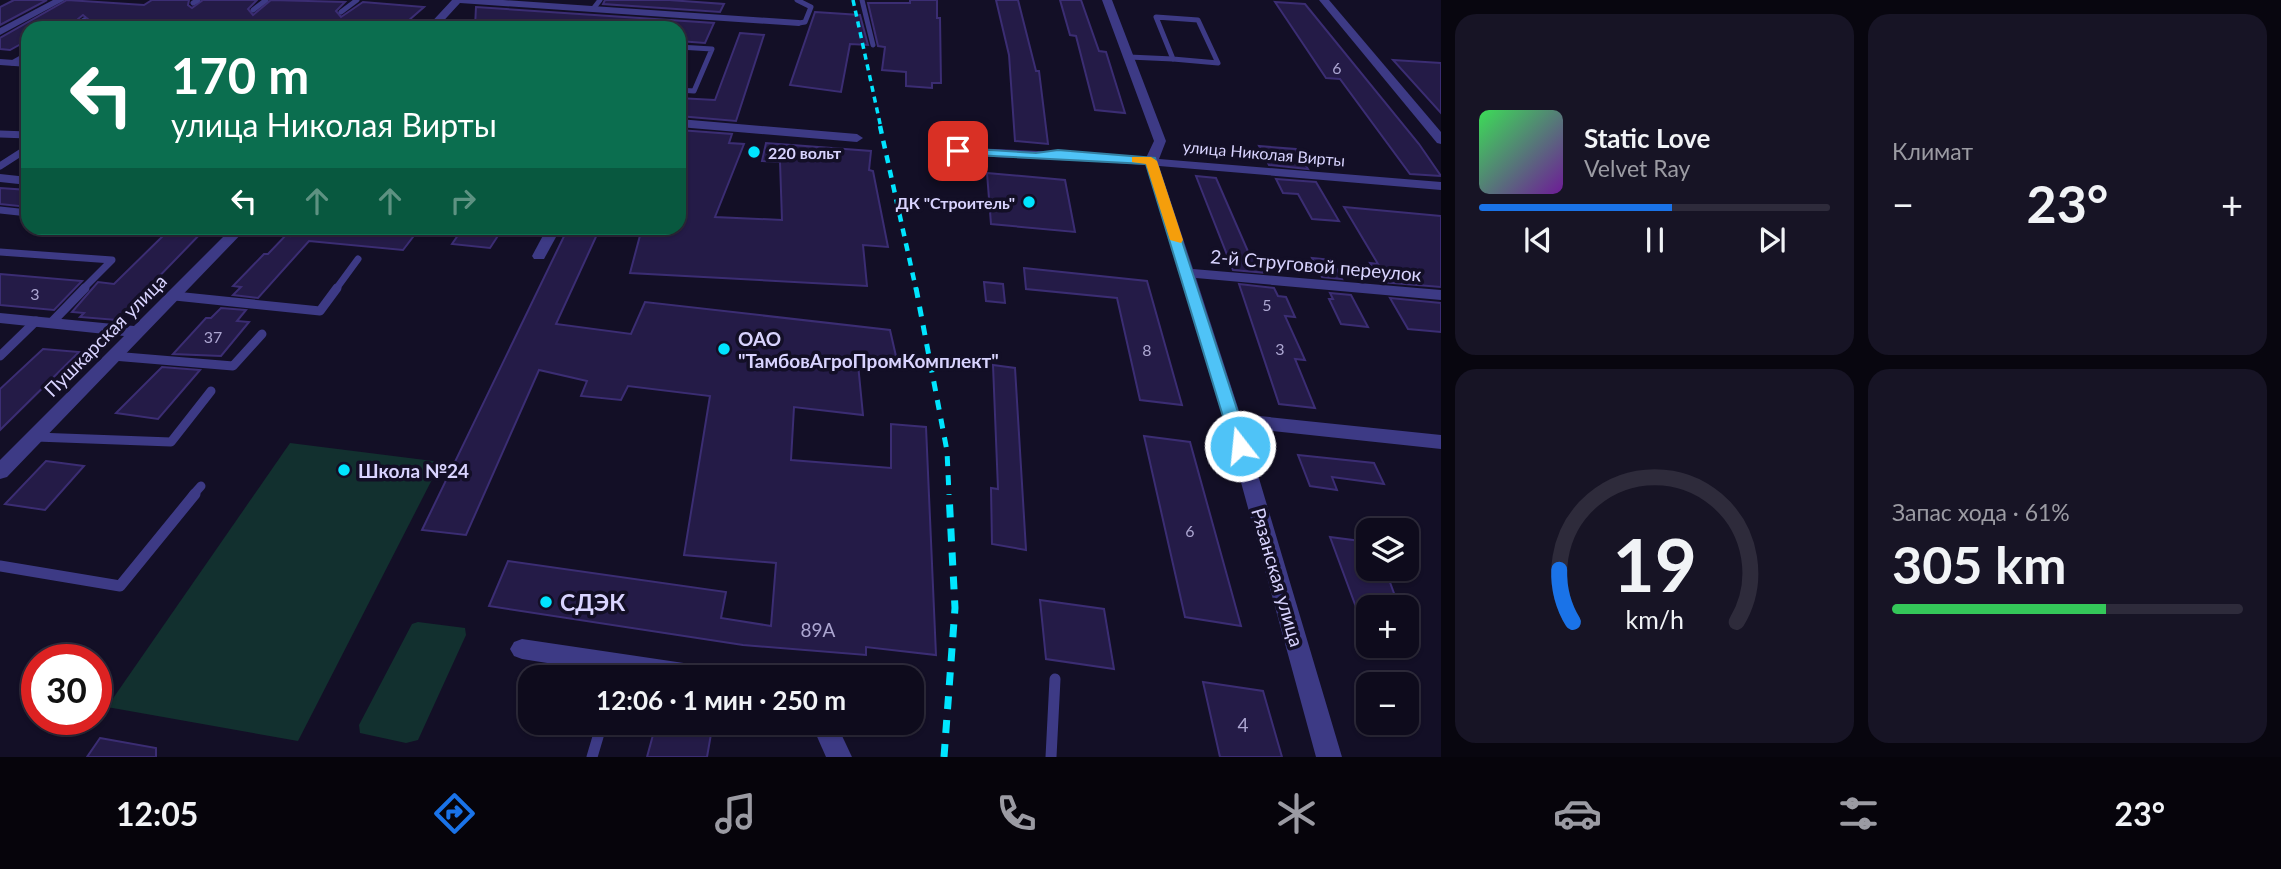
<!DOCTYPE html>
<html lang="ru">
<head>
<meta charset="utf-8">
<style>
	body { margin:0; font-family:Lato,sans-serif; background:#171425; color:#f1f3f6; height:100vh; display:flex; flex-direction:column; font-size:26px; white-space:nowrap }
	* { box-sizing:border-box; margin:0 }
	p { font-size:23px; color:#9b9ba3 }
	.icon { flex:none; width:38px; height:38px; fill:none; stroke:currentColor; stroke-width:2; stroke-linecap:round; stroke-linejoin:round }
	.map { position:relative; flex:1; overflow:hidden }
	.side { display:flex; flex-direction:column; gap:14px; padding:14px; background:#08060f; width:840px }
	.side>* { flex:none }
	.hud { position:absolute; left:21px; top:21px; width:665px; height:214px; border-radius:21px; box-shadow:0 2px 5px #0004,0 0 0 2px #2e2b3b; background:#0b6e4f; color:#fff; overflow:hidden }
	.controls { position:absolute; left:1356px; top:518px; display:grid; gap:14px }
	.controls a { display:grid; place-items:center; width:63px; height:63px; border-radius:14px; background:#0e0b1c; box-shadow:0 2px 5px #0004,0 0 0 2px #2e2b3b; font-size:35px }
	.speed { position:absolute; left:21px; top:644px; display:flex; gap:14px; font-size:35px; font-weight:700; text-align:center }
	.speed>* { display:grid; place-content:center; width:91px; height:91px; border-radius:50%; background:#0e0b1c; box-shadow:0 2px 5px #0004,0 0 0 2px #2e2b3b; line-height:1 }
	.speed .limit { border:10px solid #d22; background:#fff; color:#111 }
	.pin { position:absolute; display:grid; place-items:center; width:60px; height:60px; color:#fff; margin:-30px; border-radius:14px; box-shadow:0 4px 10px #0006 }
	.me { position:absolute; width:77px; margin:-38px; rotate:344deg; stroke-linejoin:round; filter:drop-shadow(0 0 5px #0008) }
	.turn { display:flex; align-items:center; gap:24px; height:147px; padding:0 35px; font-size:32px }
	.turn .icon { width:91px; height:91px; stroke-width:2.5 }
	.turn b { display:block; font-size:49px; line-height:60px }
	.lanes { display:flex; align-items:center; height:66px; padding:0 35px; background:#0003; justify-content:center; gap:35px; direction:ltr }
	.lanes .off { opacity:.35 }
	.big { font-size:52px; font-weight:700; line-height:1.1 }
	.side .tile { flex:1; display:flex; flex-direction:column; justify-content:center; gap:10px; min-width:0; padding:0 24px; border-radius:21px; background:#171425 }
	.side .dial { align-items:center; gap:0 }
	.dial svg { height:182px; overflow:visible; fill:none; stroke:#2e2b3b; stroke-width:7; stroke-linecap:round; text-anchor:middle }
	.dial text { fill:#f1f3f6; stroke:none }
	.song { display:flex; align-items:center; gap:21px }
	.cover { width:84px; height:84px; border-radius:10px; background:linear-gradient(135deg,hsl(130 70% 55%),hsl(280 70% 35%)) }
	.played { height:7px; border-radius:4px; background:linear-gradient(90deg,#1a73e8 55%,#2e2b3b 55%) }
	.keys { display:flex; justify-content:space-around; direction:ltr }
	.heat { display:flex; justify-content:space-between; align-items:center; font-size:38px; direction:ltr }
	.charge { height:10px; border-radius:5px; background:linear-gradient(90deg,#34c759 61%,#2e2b3b 0) }
	.side .tiles { flex:1; display:grid; gap:14px; grid-template-columns:repeat(2,1fr) }
	.trip { position:absolute; left:518px; top:665px; width:406px; height:70px; border-radius:21px; background:#0e0b1c; box-shadow:0 2px 5px #0004,0 0 0 2px #2e2b3b; font-weight:700; line-height:70px; text-align:center }
	.tab-bar { display:flex; height:112px; justify-content:space-around; align-items:center; background:#06040b; color:#9b9ba3 }
	.tab-bar .icon { width:49px; height:49px }
	.tab-bar .current { color:#1a73e8 }
	.tab-bar b { font-size:32px; color:#f1f3f6 }
	main { display:flex; flex:1; min-height:0 }
	.map>svg:first-child { display:block }
	.green { fill:#12302f }
	.building { fill:#241b47; stroke:#3b2d73; stroke-width:2 }
	.lines { fill:none; stroke-linecap:round; stroke-linejoin:round }
	.lane-far3 { stroke:#3d3a85; stroke-width:5 }
	.lane-far2 { stroke:#3d3a85; stroke-width:7 }
	.lane-far1 { stroke:#3d3a85; stroke-width:9 }
	.lane { stroke:#3d3a85; stroke-width:11 }
	.street { fill:#3d3a85; fill-rule:evenodd }
	.rail-far3 { stroke:#00e5ff; stroke-width:3.5; stroke-dasharray:6 5; stroke-linecap:butt }
	.rail-far2 { stroke:#00e5ff; stroke-width:4.5; stroke-dasharray:8 7; stroke-linecap:butt }
	.rail-far1 { stroke:#00e5ff; stroke-width:5; stroke-dasharray:10 9; stroke-linecap:butt }
	.rail { stroke:#00e5ff; stroke-width:7; stroke-dasharray:13 11; stroke-linecap:butt }
	.route { fill:#4fc3f7; stroke:#337fa1; stroke-width:2 }
	.slow { fill:#f59e0b }
	.poi-dot { fill:#00e5ff; stroke:#130f26; stroke-width:2.5 }
	.labels { text-anchor:middle; dominant-baseline:central; stroke-width:7; stroke-linejoin:round; paint-order:stroke }
	.number-label { font-size:16px; fill:#aca6d1 }
	.far-poi-label { font-size:16px; font-weight:bold; fill:#d9d4ff; stroke:#130f26; text-anchor:start }
	.far-street-label { font-size:16px; fill:#d9d4ff; stroke:#130f26 }
	.street-label { font-size:19px; fill:#d9d4ff; stroke:#130f26 }
	.poi-label { font-size:19px; font-weight:bold; fill:#d9d4ff; stroke:#130f26; text-anchor:start }
	.near-number-label { font-size:19px; fill:#aca6d1 }
	.near-poi-label { font-size:23px; font-weight:bold; fill:#d9d4ff; stroke:#130f26; text-anchor:start }
</style>
</head>
<body>
<main>
<div class="map">
<svg width="1441" height="757" viewBox="0 0 1441 757">
	<rect width="100%" height="100%" fill="#130f26"/>
	<g class="green">
		<path d="M290,443L441,462L298,741L107,707Z"/>
		<path d="M418,622L465,628L466,635L418,740L406,743L360,733L359,725L412,624Z"/>
	</g>
	<g class="building">
		<path d="M14,0H47L0,25V7Z"/>
		<path d="M67,0L144,5L152,0H189L188,5L192,8L203,0H257L248,9L253,15L271,0L345,2L336,11L341,17L363,2L424,7L400,28L309,25V28H81L89,20L83,15L67,28H28V40L10,50L0,49V38Z"/>
		<path d="M605,0H669L724,4L720,12L603,4Z"/>
		<path d="M910,0H937V18H940L941,83H932V88L906,86V72L882,70L885,47L878,46L868,3H910Z"/>
		<path d="M996,0H1018L1036,71H1039L1048,144L1015,141L1009,55Z"/>
		<path d="M1060,0H1081L1099,51L1106,52L1125,113L1095,110L1076,36L1070,35Z"/>
		<path d="M1275,2L1305,4L1419,144L1441,176L1410,174L1340,79L1326,78Z"/>
		<path d="M476,7L714,23L705,43L679,41V28H487L475,27Z"/>
		<path d="M815,12L860,15L868,45L850,44L841,92L790,85Z"/>
		<path d="M740,33L764,35L736,121L679,116V98L715,100Z"/>
		<path d="M1393,60L1441,63V113Z"/>
		<path d="M679,130L732,134L729,143L744,144L715,217L782,220L780,162L762,161L766,143L871,151L869,170L873,171L888,247L863,245L867,286L630,273L642,228H679Z"/>
		<path d="M1259,146L1296,149L1308,169L1269,165Z"/>
		<path d="M987,173L1065,180L1075,232L991,224Z"/>
		<path d="M1196,176L1216,178L1250,256L1260,257L1268,273L1233,270Z"/>
		<path d="M1276,179L1316,182L1339,221L1312,219L1298,194L1283,193Z"/>
		<path d="M0,188L28,190V207L0,204Z"/>
		<path d="M1344,207L1441,216V287L1381,282L1370,263L1378,264Z"/>
		<path d="M171,228H206L117,320L80,317L84,313L72,312L98,282L114,284Z"/>
		<path d="M291,228H403L400,231L416,233L403,250L309,241L258,298L233,295L241,287L233,286L264,254H268L286,235L290,236Z"/>
		<path d="M463,228H503L490,248L452,244Z"/>
		<path d="M568,228H600L556,324L631,334L645,302L890,330L898,365L858,364L863,415L794,407L791,460L891,468V424L926,427L936,655L866,647V655L743,645L489,606L508,561L726,592L721,618L771,626L776,563L684,555L710,396L628,386L621,400L581,396L587,381L539,370L466,535L422,530Z"/>
		<path d="M1312,258L1332,260L1342,279L1322,277Z"/>
		<path d="M1024,268L1147,281L1182,405L1140,400L1117,298L1026,289Z"/>
		<path d="M0,274L82,281L54,310L0,305Z"/>
		<path d="M984,282L1003,284L1005,303L986,301Z"/>
		<path d="M1239,284L1274,288L1278,296L1286,297L1295,317L1285,316L1305,360L1295,359L1315,408L1279,404Z"/>
		<path d="M1330,293L1351,295L1368,327L1341,324L1329,299H1333Z"/>
		<path d="M1390,298L1441,303V332L1408,329Z"/>
		<path d="M221,308L246,310L237,321L249,322L221,356L173,354L206,318H211Z"/>
		<path d="M43,349L79,352L0,430V389Z"/>
		<path d="M993,365L1015,368L1026,550L992,544L991,488L998,489Z"/>
		<path d="M162,367L200,370L158,419L116,413Z"/>
		<path d="M1144,436L1190,442L1241,626L1185,617Z"/>
		<path d="M1298,455L1374,463L1384,484L1332,477L1337,490L1310,486Z"/>
		<path d="M46,461L84,466L45,510L5,504Z"/>
		<path d="M1330,537L1368,542V575L1388,577L1399,607H1356Z"/>
		<path d="M1040,600L1104,609L1114,669L1046,659Z"/>
		<path d="M1203,682L1263,691L1282,757H1220Z"/>
		<path d="M656,724L711,734L707,757H647Z"/>
		<path d="M100,738L156,748V757H87Z"/>
	</g>
	<g class="lines">
		<g class="lane-far3">
			<path d="M797,0L811,7L805,22L799,23"/>
			<path d="M862,0L873,45"/>
			<path d="M193,3L198,0"/>
			<path d="M593,9L600,0"/>
			<path d="M253,10L266,0"/>
			<path d="M341,12L357,0"/>
			<path d="M1156,17L1198,20L1218,63L1173,59Z"/>
			<path d="M72,28L84,20"/>
			<path d="M679,47L712,49L694,91L679,90"/>
			<path d="M1129,57L1173,59"/>
			<path d="M12,63L28,54"/>
		</g>
		<g class="lane-far2">
			<path d="M0,134L28,135"/>
			<path d="M0,166L28,148"/>
			<path d="M0,210L28,213"/>
			<path d="M0,252L112,260L83,289"/>
			<path d="M336,289L358,259"/>
		</g>
		<g class="lane-far1">
			<path d="M175,296L320,311L337,288"/>
			<path d="M51,323L85,288"/>
			<path d="M0,356L36,321"/>
			<path d="M113,356L233,366L262,334"/>
			<path d="M36,437L171,442L211,391"/>
			<path d="M193,495L201,486"/>
		</g>
		<g class="lane">
			<path d="M0,566L120,586L195,494"/>
			<path d="M592,757L600,730"/>
			<path d="M1051,757L1055,679"/>
		</g>
		<g class="street">
			<path d="M53,0H65L0,35V28Z"/>
			<path d="M452,0H503L799,20L804,23L799,26L460,3L437,28H426Z"/>
			<path d="M1102,0H1112L1166,141L1159,159L1441,182V190L1159,166L1193,269L1441,290V300L1196,278L1240,414L1441,435V449L1244,428L1342,757H1316L1224,420L1146,165C1083,160 1022,159 959,155L953,151L959,147C1022,151 1084,152 1146,158L1154,141Z"/>
			<path d="M1319,0H1329L1441,132V144L1437,143Z"/>
			<path d="M0,59L28,61V67L0,65Z"/>
			<path d="M679,119L857,134L863,138L857,142L679,127Z"/>
			<path d="M0,174L28,177V185L0,182Z"/>
			<path d="M232,228H247L7,477L0,479V460L124,336L0,323V313L134,326Z"/>
			<path d="M547,228H561L544,259H534L532,256Z"/>
			<path d="M522,639L704,666L712,669L716,677H636L522,659L514,656L510,649L514,642Z"/>
			<path d="M811,723H836L852,757H826Z"/>
		</g>
		<path class="rail-far3" d="M853,0L881,128"/>
		<path class="rail-far2" d="M880,126L916,289"/>
		<path class="rail-far1" d="M916,288L947,451L949,495"/>
		<path class="rail" d="M944,757L955,608L949,494"/>
	</g>
	<path class="route" d="M958,148L1036,153L1058,150L1155,158L1249,446L1246,450H1234L1232,446L1146,164L954,154V149Z"/>
	<path class="slow" d="M1132,157H1151L1157,161L1183,240L1181,243L1170,240L1146,164L1132,162Z"/>
	<g class="poi-dot">
		<circle cx="754" cy="152" r="7"/>
		<circle cx="1029" cy="202" r="7"/>
		<circle cx="724" cy="349" r="7"/>
		<circle cx="344" cy="470" r="7"/>
		<circle cx="546" cy="602" r="7"/>
	</g>
	<g class="labels">
		<g class="number-label">
			<text x="1337" y="67">6</text>
			<text x="35" y="293">3</text>
			<text x="1267" y="304">5</text>
			<text x="213" y="336">37</text>
			<text x="1280" y="348">3</text>
			<text x="1147" y="349">8</text>
			<text x="1190" y="530">6</text>
		</g>
		<g class="far-poi-label">
			<text x="768" y="152">220 вольт</text>
			<text x="1015" y="202" text-anchor="end">ДК "Строитель"</text>
		</g>
		<g class="far-street-label">
			<text transform="translate(1264 153) rotate(5)">улица Николая Вирты</text>
		</g>
		<g class="street-label">
			<text transform="translate(1316 265) rotate(5)">2-й Струговой переулок</text>
			<text transform="translate(105 335) rotate(-45)">Пушкарская улица</text>
			<text transform="translate(1278 577) rotate(74)">Рязанская улица</text>
		</g>
		<g class="poi-label">
			<text x="738" y="338">ОАО<tspan x="738" dy="22">"ТамбовАгроПромКомплект"</tspan></text>
			<text x="358" y="470">Школа №24</text>
		</g>
		<g class="near-number-label">
			<text x="818" y="629">89А</text>
			<text x="1243" y="724">4</text>
		</g>
		<g class="near-poi-label">
			<text x="560" y="602">СДЭК</text>
		</g>
	</g>
</svg>
<div class="controls">
<a><svg class="icon" aria-label="layers" viewBox="0 0 24 24"><path d="M12 4l9 5-9 5-9-5zM3 14l9 5 9-5"/></svg></a>
<a>+</a>
<a>−</a>
</div>
<div class="speed"><div class="limit">30</div></div>
<div class="pin" style="left:958px;top:151px;background:#d93025"><svg class="icon" aria-label="arrive" viewBox="0 0 24 24"><path d="M6 21V4h12l-3 4 3 4H6"/></svg></div>
<svg class="me" style="left:1240px;top:446px" viewBox="-20 -20 40 40"><circle r="17" fill="#4fc3f7" stroke="#fff" stroke-width="3"/><path d="M0-11L8 9 0 5-8 9z" fill="#fff"/></svg>
<div class="trip">12:06 · 1 мин · 250 m</div>
<div class="hud">
<div class="turn"><svg class="icon" aria-label="left" viewBox="0 0 24 24"><path d="M17 20v-9H6M10 6l-5 5 5 5"/></svg><div><b>170 m</b>улица Николая Вирты</div></div>
<div class="lanes"><svg class="icon" aria-label="left" viewBox="0 0 24 24"><path d="M17 20v-9H6M10 6l-5 5 5 5"/></svg><svg class="icon off" aria-label="ahead" viewBox="0 0 24 24"><path d="M12 20V5M6 11l6-6 6 6"/></svg><svg class="icon off" aria-label="ahead" viewBox="0 0 24 24"><path d="M12 20V5M6 11l6-6 6 6"/></svg><svg class="icon off" aria-label="right" viewBox="0 0 24 24"><path d="M7 20v-9h11M14 6l5 5-5 5"/></svg></div>
</div>
</div>
<section class="side">
<div class="tiles">
<div class="tile">
<div class="song"><i class="cover"></i><div><b>Static Love</b><p>Velvet Ray</p></div></div>
<div class="played"></div>
<div class="keys"><svg class="icon" aria-label="previous" viewBox="0 0 24 24"><path d="M18 5L8 12l10 7zM5 5v14"/></svg><svg class="icon" aria-label="pause" viewBox="0 0 24 24"><path d="M8 5v14M16 5v14"/></svg><svg class="icon" aria-label="next" viewBox="0 0 24 24"><path d="M6 5l10 7-10 7zM19 5v14"/></svg></div>
</div>
<div class="tile"><p>Климат</p>
<div class="heat"><a>−</a><b class="big">23°</b><a>+</a></div>
</div>
<div class="tile dial"><svg viewBox="0 0 100 80">
<path d="M14 69A42 42 0 1 1 86 69"/>
<path d="M14 69A42 42 0 0 1 8 46" stroke="#1a73e8"/>
<text x="50" y="56" font-size="32" font-weight="700">19</text>
<text x="50" y="72" font-size="11">km/h</text>
</svg></div>
<div class="tile"><p>Запас хода · 61%</p><b class="big">305 km</b><div class="charge"></div></div>
</div>
</section>
</main>
<nav class="tab-bar">
<b>12:05</b>
<svg class="icon current" aria-label="directions" viewBox="0 0 24 24"><path d="M12 3l9 9-9 9-9-9zM9 14v-3h6M13 9l2 2-2 2"/></svg>
<svg class="icon" aria-label="music" viewBox="0 0 24 24"><path d="M9 18V5l10-2v13"/><circle cx="6" cy="18" r="3"/><circle cx="16" cy="16" r="3"/></svg>
<svg class="icon" aria-label="phone" viewBox="0 0 24 24"><path d="M5 4h4l2 5-3 2q2 4 5 5l2-3 5 2v4C11 20 4 13 5 4z"/></svg>
<svg class="icon" aria-label="climate" viewBox="0 0 24 24"><path d="M12 3v18M4 7l16 10M4 17L20 7"/></svg>
<svg class="icon" aria-label="car" viewBox="0 0 24 24"><path d="M5 17H2v-5l4-1 3-4h7l3 4 3 1v5h-3M9 17h6M6 11h13"/><circle cx="7" cy="17" r="2"/><circle cx="17" cy="17" r="2"/></svg>
<svg class="icon" aria-label="filters" viewBox="0 0 24 24"><path d="M4 7h16M4 17h16"/><circle cx="9" cy="7" r="2"/><circle cx="15" cy="17" r="2"/></svg>
<b>23°</b>
</nav>
</body>
</html>
